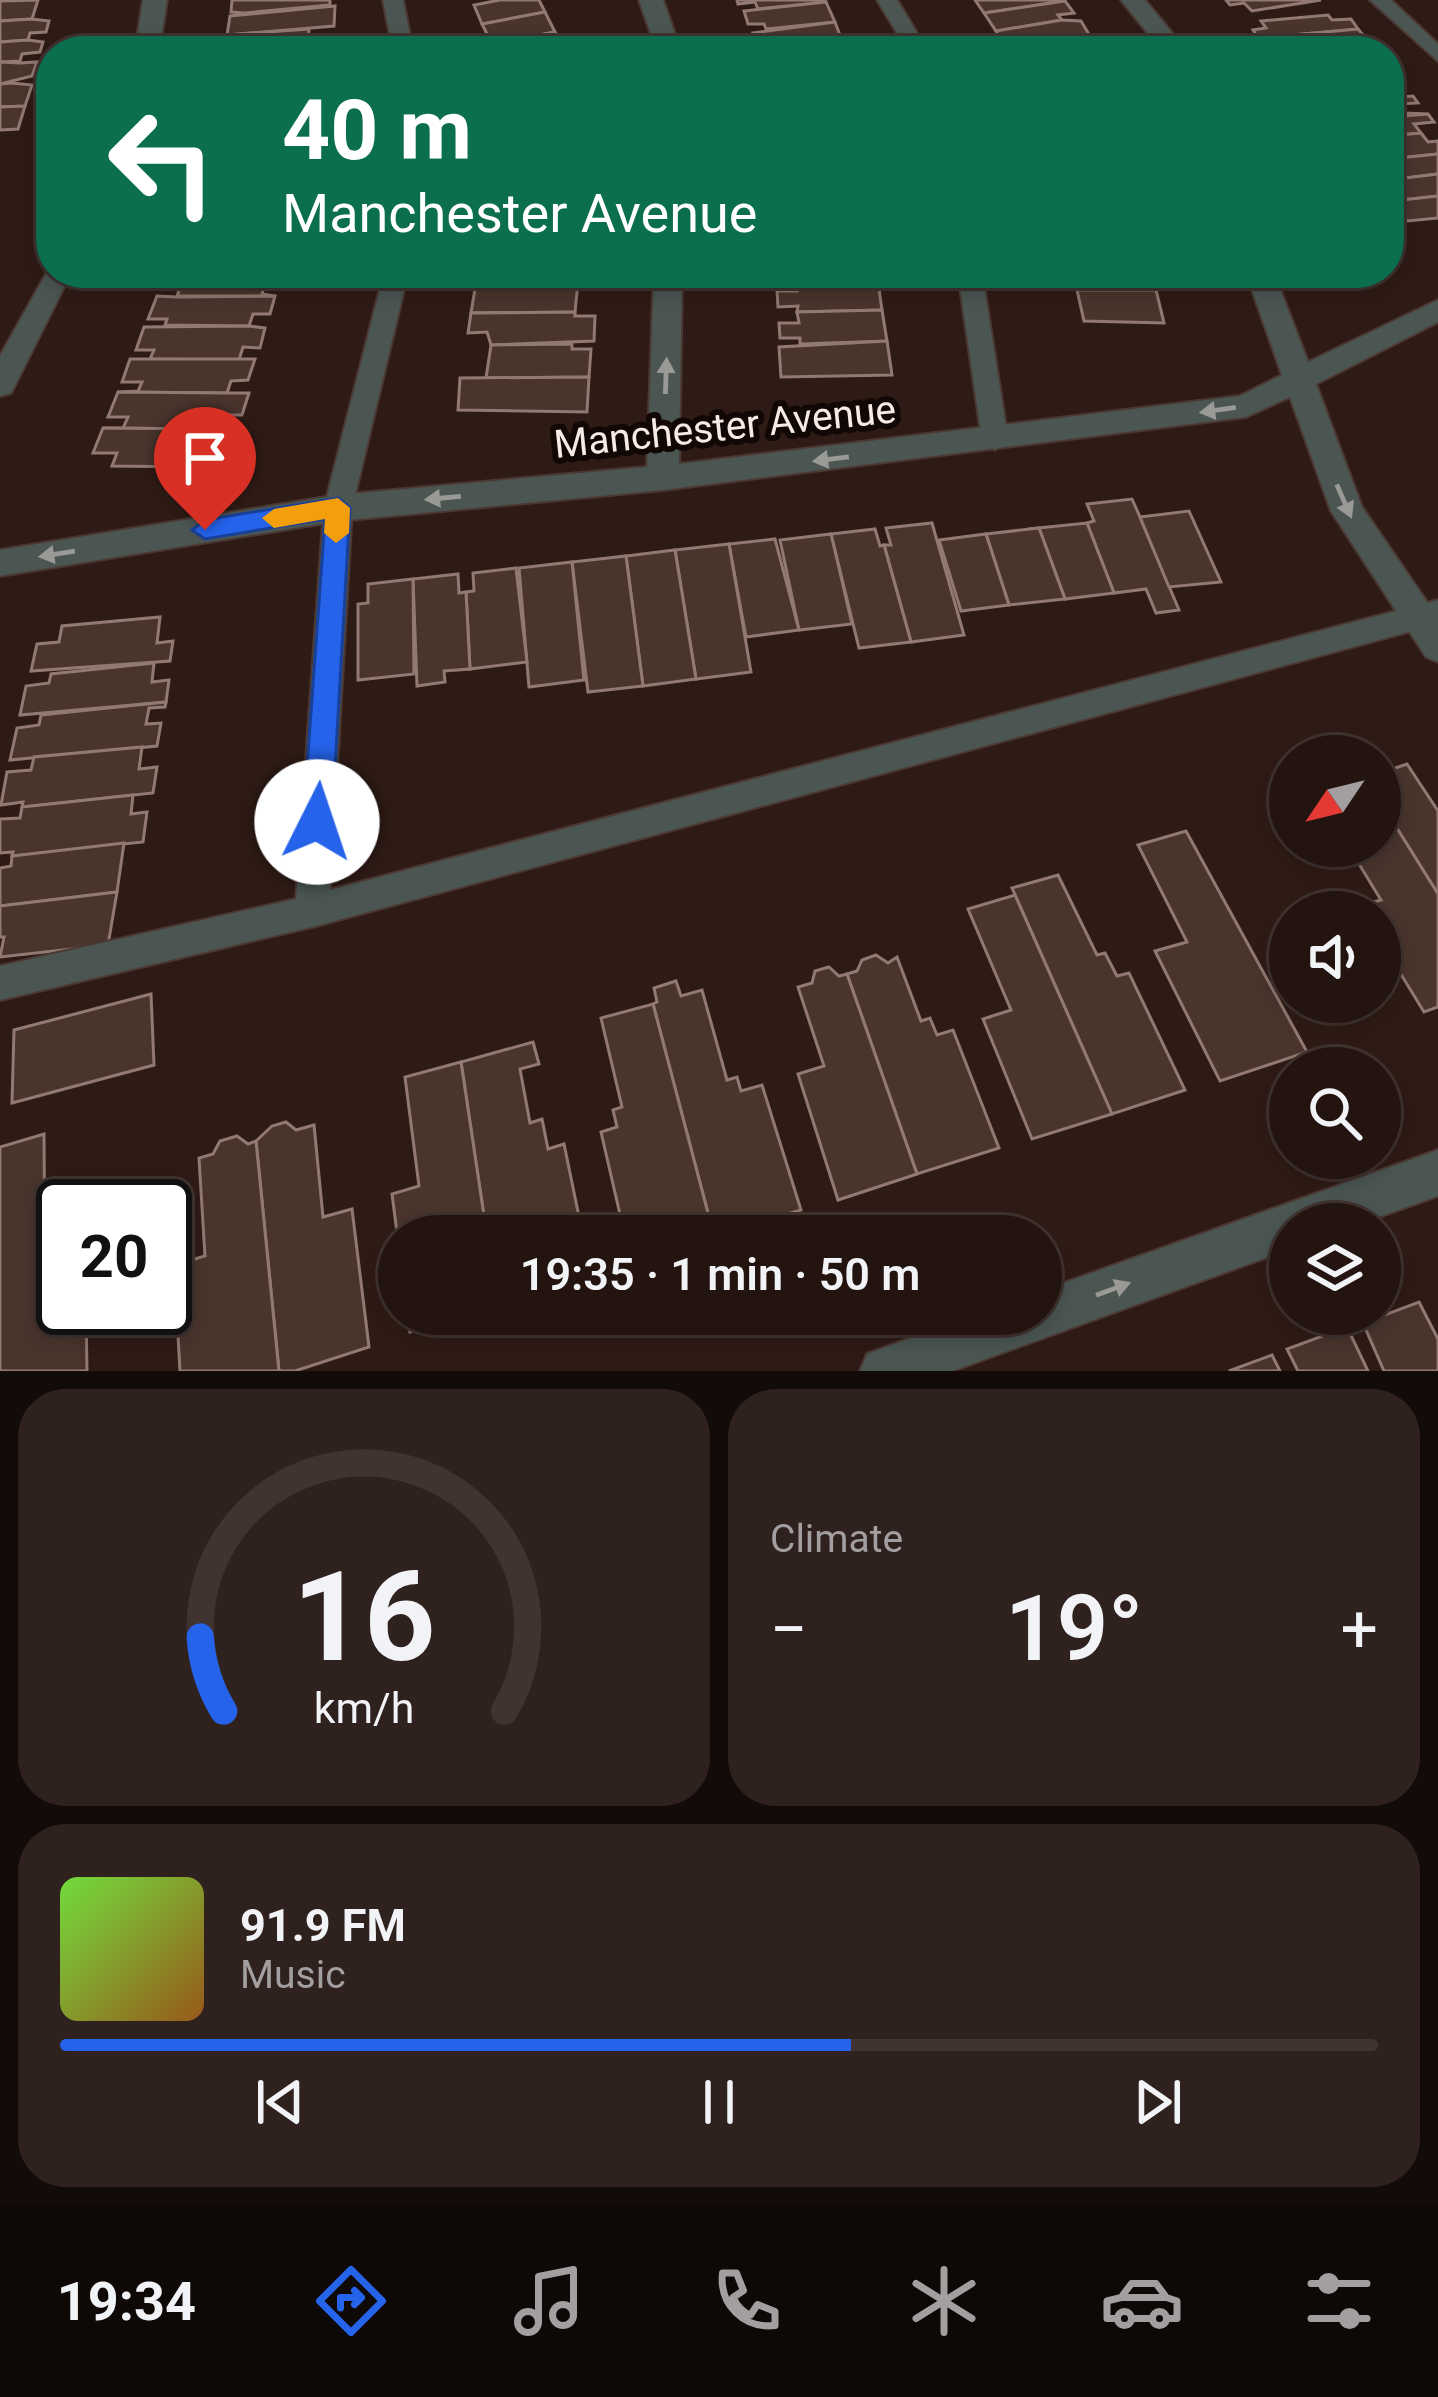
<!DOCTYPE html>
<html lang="en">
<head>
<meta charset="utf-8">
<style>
	body { margin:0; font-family:Roboto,sans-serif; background:#2f211e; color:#f1f3f6; height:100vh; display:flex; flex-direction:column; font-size:45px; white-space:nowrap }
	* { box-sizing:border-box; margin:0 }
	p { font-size:39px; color:#a39e9f }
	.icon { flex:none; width:66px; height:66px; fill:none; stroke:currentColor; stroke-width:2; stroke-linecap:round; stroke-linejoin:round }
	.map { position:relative; height:1371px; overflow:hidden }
	.panel { display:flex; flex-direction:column; gap:18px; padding:18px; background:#130b09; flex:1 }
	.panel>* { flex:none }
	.banner { position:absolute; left:36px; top:36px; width:1368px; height:252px; border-radius:48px; box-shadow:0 6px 18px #0003,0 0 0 3px #403330; background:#0b6e4f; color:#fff; overflow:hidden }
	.needle { width:78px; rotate:235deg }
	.tools { position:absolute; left:1269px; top:735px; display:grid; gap:24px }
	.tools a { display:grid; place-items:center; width:132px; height:132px; border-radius:50%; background:#231410; box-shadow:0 6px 18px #0003,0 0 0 3px #403330; font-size:60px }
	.speed { position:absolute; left:36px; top:1179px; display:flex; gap:24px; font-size:60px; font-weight:700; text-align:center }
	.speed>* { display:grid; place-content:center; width:156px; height:156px; border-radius:50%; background:#231410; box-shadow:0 6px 18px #0003,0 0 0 3px #403330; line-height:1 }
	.speed .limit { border:6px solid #111; border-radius:18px; background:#fff; color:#111 }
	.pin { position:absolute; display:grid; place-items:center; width:102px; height:102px; color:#fff; margin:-123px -51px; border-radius:50% 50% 50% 0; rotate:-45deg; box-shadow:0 0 12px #0007 }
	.pin .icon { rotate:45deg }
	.me { position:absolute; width:132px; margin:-66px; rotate:4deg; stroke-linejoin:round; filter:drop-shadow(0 0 9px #0008) }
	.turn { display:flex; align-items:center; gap:42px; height:252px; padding:0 48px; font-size:54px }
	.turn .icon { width:156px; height:156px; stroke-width:2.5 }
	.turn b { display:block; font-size:84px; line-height:102px }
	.big { font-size:90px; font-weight:600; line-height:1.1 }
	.panel .widget { flex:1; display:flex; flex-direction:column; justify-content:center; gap:18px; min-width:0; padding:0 42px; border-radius:48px; background:#2f211e }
	.panel .dial { align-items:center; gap:0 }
	.dial svg { height:312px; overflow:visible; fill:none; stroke:#403330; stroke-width:7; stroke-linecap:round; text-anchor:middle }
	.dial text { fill:#f1f3f6; stroke:none }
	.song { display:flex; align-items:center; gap:36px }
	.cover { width:144px; height:144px; border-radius:18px; background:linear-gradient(135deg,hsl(100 70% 55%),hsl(30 70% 35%)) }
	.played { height:12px; border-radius:6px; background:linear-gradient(90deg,#2563eb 60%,#403330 60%) }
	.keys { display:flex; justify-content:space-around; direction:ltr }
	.heat { display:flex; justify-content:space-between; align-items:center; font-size:66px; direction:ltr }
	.panel .tiles { flex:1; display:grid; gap:18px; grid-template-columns:1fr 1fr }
	.widget:last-child { grid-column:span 2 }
	.trip { position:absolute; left:378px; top:1215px; width:684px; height:120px; border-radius:60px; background:#231410; box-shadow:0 6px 18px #0003,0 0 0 3px #403330; font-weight:600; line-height:120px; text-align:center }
	.tabs { display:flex; height:192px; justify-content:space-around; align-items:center; background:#0e0806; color:#a39e9f }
	.tabs .icon { width:84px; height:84px }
	.tabs .active { color:#2563eb }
	.tabs b { font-size:54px; color:#f1f3f6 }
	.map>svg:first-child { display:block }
	.building { fill:#4a352d; stroke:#927971; stroke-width:3 }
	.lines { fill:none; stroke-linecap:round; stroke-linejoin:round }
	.lane-casing { stroke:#4b3832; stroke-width:4 }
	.street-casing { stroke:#4b3832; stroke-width:4 }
	.lane { fill:#4b5653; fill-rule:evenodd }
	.street { fill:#4b5653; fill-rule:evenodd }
	.oneway { fill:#999995 }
	.route { fill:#2563eb; stroke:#184099; stroke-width:3 }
	.slow { fill:#f59e0b }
	.labels { text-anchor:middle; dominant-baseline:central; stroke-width:12; stroke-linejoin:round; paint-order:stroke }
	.street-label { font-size:39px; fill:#f8eae5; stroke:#110806 }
</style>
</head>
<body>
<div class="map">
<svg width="1438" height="1371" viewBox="0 0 1438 1371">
	<rect width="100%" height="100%" fill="#2f1b15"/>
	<g class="building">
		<path d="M38,0L32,19L0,21V1Z"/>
		<path d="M232,0H330V5L244,13L231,12Z"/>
		<path d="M500,0H539L545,12L482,24L474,5Z"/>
		<path d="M737,0H825L826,2L758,9L755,2L738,4Z"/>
		<path d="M975,0H1064V1L984,13Z"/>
		<path d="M1226,0H1321L1252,11L1244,3L1230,5Z"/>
		<path d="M1065,1L1074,13L1058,15L1062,20L996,31L984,13Z"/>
		<path d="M826,2L835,22L766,29L764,24H748L744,11Z"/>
		<path d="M335,6L334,26L227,35L230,16Z"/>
		<path d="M545,12L555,32L492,44L482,24Z"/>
		<path d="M1328,15L1332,20L1351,19L1358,29L1258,38L1253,30L1266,28L1261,21Z"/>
		<path d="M32,19L49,21L46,32L30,33L28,40L0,42V21Z"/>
		<path d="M1062,20L1081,21L1090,36L1008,48L996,31Z"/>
		<path d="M835,22L843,43L774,50L770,42L757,44L753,33Z"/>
		<path d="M309,29L308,50L225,51L227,35Z"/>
		<path d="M1358,29L1364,36L1346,38L1352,46L1305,51H1267L1258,38Z"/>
		<path d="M555,32L565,51H495L492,44Z"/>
		<path d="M1090,36L1102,51L1008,48Z"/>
		<path d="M0,42L28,40L43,42L40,52L22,54L20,61L0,62Z"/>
		<path d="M0,62L20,63L37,62L32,76L0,84Z"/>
		<path d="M12,83L32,85L25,106L0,107V84Z"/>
		<path d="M1413,96L1418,103L1398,104L1404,113L1428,114L1389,117V98Z"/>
		<path d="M25,106L18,129L0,130V107Z"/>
		<path d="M1428,114L1434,122L1414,124L1421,133L1389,136V117Z"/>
		<path d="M1421,133L1428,142L1438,141V154L1389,159V136Z"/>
		<path d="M1438,154V174L1389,180V159Z"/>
		<path d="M1438,174V196L1393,201L1389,196V180Z"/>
		<path d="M1438,196V218L1407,221L1393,201Z"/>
		<path d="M167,273H269L262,294L275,296H177L180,288H161Z"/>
		<path d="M501,273H598V280L499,284Z"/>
		<path d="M777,273H888L889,281L797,283L796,277H777Z"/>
		<path d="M1073,273H1152L1156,290H1077Z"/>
		<path d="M578,282L575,312L471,313L475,289H499V284Z"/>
		<path d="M878,282L882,310L797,312L798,306L778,307L777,291H797V283L890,282Z"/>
		<path d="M1077,290H1156L1164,323L1084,321Z"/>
		<path d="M157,296L177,297L275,296L270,314H253L249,326L165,325L167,319H148Z"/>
		<path d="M882,310L887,341L800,344V338H780L779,323H799L797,312Z"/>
		<path d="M575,312V316H595L594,341L491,345L487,332L468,333L471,313Z"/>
		<path d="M249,326L265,328L260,348L243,347L239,360L150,359L154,350H136L144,327Z"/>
		<path d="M887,341L892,375L781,377L779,347Z"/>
		<path d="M572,344V349H591L589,377L486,378L491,345Z"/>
		<path d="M130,359H255L248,380L231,381L227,393L118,392L138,391L142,382H122Z"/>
		<path d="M589,377L587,412L458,410L460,378Z"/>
		<path d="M118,392L227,393H249L242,415H219L214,429L103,428H123L128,417H108Z"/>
		<path d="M103,428L214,429H231L225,450L208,451L202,467L112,466L117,453H93Z"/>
		<path d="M1132,499L1140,517L1179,610L1156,613L1146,589L1114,593L1087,523L1094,521L1087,504Z"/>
		<path d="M1189,511L1221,582L1169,587L1140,517Z"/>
		<path d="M932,523L964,635L911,642L884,545H891L886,528Z"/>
		<path d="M1087,523L1114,593L1065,599L1039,528L1028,529Z"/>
		<path d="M1039,528L1065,599L1009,605L986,534Z"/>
		<path d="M875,529L880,546L884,545L911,642L859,648L831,534Z"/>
		<path d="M831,534L852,624L799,630L780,540Z"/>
		<path d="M986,534L1009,605L961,611L939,540Z"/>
		<path d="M775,539L799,630L746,637L729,544Z"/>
		<path d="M729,544L751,672L696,679L675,550Z"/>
		<path d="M675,550L696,679L643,686L626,556Z"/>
		<path d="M626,556L643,686L588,692L572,562Z"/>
		<path d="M572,562L584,680L529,687L519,568Z"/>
		<path d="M516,568L527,662L470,669L466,592L474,591L473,573Z"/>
		<path d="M458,574L459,593L466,592L470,669L444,671L445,682L417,686L413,579Z"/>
		<path d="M413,579L414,674L358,680V604L368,603V584Z"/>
		<path d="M160,617L157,643L173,641L170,661L31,671L37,644L59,642L62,626Z"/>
		<path d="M154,663L152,682L169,680L166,702L20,715L26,686L49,683L51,674Z"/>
		<path d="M166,702L165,707L149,708L146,724L161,723L157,746L10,760L17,728L39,725L41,715Z"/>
		<path d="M142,747L139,769L157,767L153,793L22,807L23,802L1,805L7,772L31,770L34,757Z"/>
		<path d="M1407,764L1438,811V894L1380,801V773Z"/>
		<path d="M133,795L131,814L147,812L143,842L12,856L13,852L0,853V819L20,818L22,807Z"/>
		<path d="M1380,801L1438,894V1007L1424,1012L1380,940V912H1363L1359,906L1381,900L1348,846H1380Z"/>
		<path d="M1186,831L1307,1052L1220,1081L1155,951L1187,942L1138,845Z"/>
		<path d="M124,843L117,892L0,906V868L11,866L12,856Z"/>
		<path d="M1058,875L1097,955L1105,953L1117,976L1129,973L1185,1090L1112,1114L1012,888Z"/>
		<path d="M117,892L108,945L0,957L4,937H0V906Z"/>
		<path d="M1015,895L1112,1114L1032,1139L983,1019L1011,1010L968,909Z"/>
		<path d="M876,955L888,963L897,957L921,1021L930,1018L937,1035L953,1030L999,1148L917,1174L847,974L857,971L862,960Z"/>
		<path d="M829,967L839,976L847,974L917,1174L838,1200L798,1074L824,1066L798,987L812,983L815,971Z"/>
		<path d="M676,981L681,996L702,990L727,1080L737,1077L741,1091L762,1085L801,1210L714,1236L653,1004L657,1002L654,988Z"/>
		<path d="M151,994L154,1065L12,1103L14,1030Z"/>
		<path d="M653,1004L714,1236H625L601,1132L617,1127L613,1110L622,1107L601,1018Z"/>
		<path d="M533,1042L539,1064L520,1069L530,1123L542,1119L548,1149L564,1144L583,1236H487L461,1062Z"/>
		<path d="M461,1062L487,1236H399V1248L392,1194L419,1186L405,1077Z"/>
		<path d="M286,1122L296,1130L314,1125L323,1217L352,1209L369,1347L295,1371H279L256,1141L272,1126Z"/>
		<path d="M44,1134L45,1295L63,1289V1308H86L87,1371H0V1147Z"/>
		<path d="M237,1136L248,1144L256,1141L279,1371H180L174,1265L205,1256L199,1158L213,1154L220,1141Z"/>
		<path d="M1419,1302L1438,1339V1371H1384L1363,1323Z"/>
		<path d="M408,1314H468L410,1332Z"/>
		<path d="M1347,1327L1368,1371H1298L1287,1349Z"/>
		<path d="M1272,1355L1280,1371H1229Z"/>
	</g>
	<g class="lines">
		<g class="lane-casing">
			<g id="lane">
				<path d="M383,0H403L413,51H393Z"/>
				<path d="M877,0H897L928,51H908Z"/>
				<path d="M1370,0H1391L1438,44V61Z"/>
				<path d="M384,273H408L352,508L330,890L1438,600V624L312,927L0,1000V966L296,899L324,508Z"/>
				<path d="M958,273H982L1008,440L995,450L982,440Z"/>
			</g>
		</g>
		<g class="street-casing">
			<g id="street">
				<path d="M143,0H167L159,51H135Z"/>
				<path d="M639,0H663L681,51H657Z"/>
				<path d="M1121,0H1145L1187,51H1162Z"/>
				<path d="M51,265V273H71L11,393L0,396V356Z"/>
				<path d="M654,273H682L679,464L1240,396L1282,375L1246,273H1274L1308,362L1438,300V322L1316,384L1362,507L1438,618V662L1426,657L1331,511L1290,397L1246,417L663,490L338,521L0,576V550L338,495L647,467Z"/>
				<path d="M1438,1150V1196L1359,1224H1290V1249L952,1371H860L867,1354L976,1314H1041V1291Z"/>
			</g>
		</g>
		<use href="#lane" class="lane"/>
		<use href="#street" class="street"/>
	</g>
	<defs><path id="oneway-solid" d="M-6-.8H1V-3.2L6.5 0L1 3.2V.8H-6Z" transform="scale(3)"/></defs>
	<g class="oneway">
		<use href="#oneway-solid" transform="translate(666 376) rotate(-88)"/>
		<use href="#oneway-solid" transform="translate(1218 410) rotate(172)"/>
		<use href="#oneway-solid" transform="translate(831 459) rotate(173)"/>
		<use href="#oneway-solid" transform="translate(443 498) rotate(175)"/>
		<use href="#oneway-solid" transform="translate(1344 501) rotate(66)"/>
		<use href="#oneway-solid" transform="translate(57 554) rotate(171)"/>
		<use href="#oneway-solid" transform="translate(1113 1289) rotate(-20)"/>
	</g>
	<path class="route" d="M338,498L350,508L332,822L328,831L317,835L307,831L303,822L325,519L205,539L192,530L205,520Z"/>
	<path class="slow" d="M338,498L350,508L349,533L336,543L324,533L325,519L274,528L262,518L274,509Z"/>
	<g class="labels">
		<g class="street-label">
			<text transform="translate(725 427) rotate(-6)">Manchester Avenue</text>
		</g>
	</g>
</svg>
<div class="tools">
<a><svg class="needle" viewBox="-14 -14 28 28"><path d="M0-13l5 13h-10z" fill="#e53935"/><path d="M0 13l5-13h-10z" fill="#a39e9f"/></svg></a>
<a><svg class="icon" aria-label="sound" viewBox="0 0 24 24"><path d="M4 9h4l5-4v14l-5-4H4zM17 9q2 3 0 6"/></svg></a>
<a><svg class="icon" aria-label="search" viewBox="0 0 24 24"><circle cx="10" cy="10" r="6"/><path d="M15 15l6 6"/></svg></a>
<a><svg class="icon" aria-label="layers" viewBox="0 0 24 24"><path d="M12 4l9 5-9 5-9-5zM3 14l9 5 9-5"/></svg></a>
</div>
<div class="speed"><div class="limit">20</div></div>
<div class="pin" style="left:205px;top:530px;background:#d93025"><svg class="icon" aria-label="arrive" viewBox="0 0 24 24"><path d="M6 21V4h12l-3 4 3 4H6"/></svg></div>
<svg class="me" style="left:317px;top:822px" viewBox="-20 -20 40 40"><circle r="19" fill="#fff"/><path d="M0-13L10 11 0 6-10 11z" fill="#2563eb"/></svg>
<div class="trip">19:35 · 1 min · 50 m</div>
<div class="banner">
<div class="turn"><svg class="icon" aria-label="left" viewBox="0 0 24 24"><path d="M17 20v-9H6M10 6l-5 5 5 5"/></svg><div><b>40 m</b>Manchester Avenue</div></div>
</div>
</div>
<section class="panel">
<div class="tiles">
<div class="widget dial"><svg viewBox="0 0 100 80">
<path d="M14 69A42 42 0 1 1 86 69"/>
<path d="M14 69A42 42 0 0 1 8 50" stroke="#2563eb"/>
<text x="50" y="56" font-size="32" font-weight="700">16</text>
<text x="50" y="72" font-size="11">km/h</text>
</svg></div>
<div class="widget"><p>Climate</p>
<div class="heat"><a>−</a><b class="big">19°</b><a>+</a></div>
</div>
<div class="widget">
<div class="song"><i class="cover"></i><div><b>91.9 FM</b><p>Music</p></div></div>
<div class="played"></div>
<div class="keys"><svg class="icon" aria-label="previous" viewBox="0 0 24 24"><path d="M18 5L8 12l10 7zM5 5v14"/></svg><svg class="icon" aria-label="pause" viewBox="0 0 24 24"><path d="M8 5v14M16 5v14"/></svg><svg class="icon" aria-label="next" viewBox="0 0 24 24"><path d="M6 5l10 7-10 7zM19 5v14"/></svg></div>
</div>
</div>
</section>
<nav class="tabs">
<b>19:34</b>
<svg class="icon active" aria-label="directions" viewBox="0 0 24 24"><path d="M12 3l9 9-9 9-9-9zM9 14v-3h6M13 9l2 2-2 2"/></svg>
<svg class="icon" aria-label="music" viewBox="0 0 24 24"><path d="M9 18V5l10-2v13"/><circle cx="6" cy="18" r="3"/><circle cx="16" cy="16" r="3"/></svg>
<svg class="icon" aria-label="phone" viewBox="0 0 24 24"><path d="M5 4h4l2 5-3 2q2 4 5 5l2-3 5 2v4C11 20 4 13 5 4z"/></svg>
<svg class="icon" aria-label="climate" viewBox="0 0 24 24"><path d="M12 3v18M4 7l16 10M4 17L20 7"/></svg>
<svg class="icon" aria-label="car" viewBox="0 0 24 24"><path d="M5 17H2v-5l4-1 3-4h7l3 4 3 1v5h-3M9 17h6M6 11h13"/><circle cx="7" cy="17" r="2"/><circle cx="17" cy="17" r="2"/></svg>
<svg class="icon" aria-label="filters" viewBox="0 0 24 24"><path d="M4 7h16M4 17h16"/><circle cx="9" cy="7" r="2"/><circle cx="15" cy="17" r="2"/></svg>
</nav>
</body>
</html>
